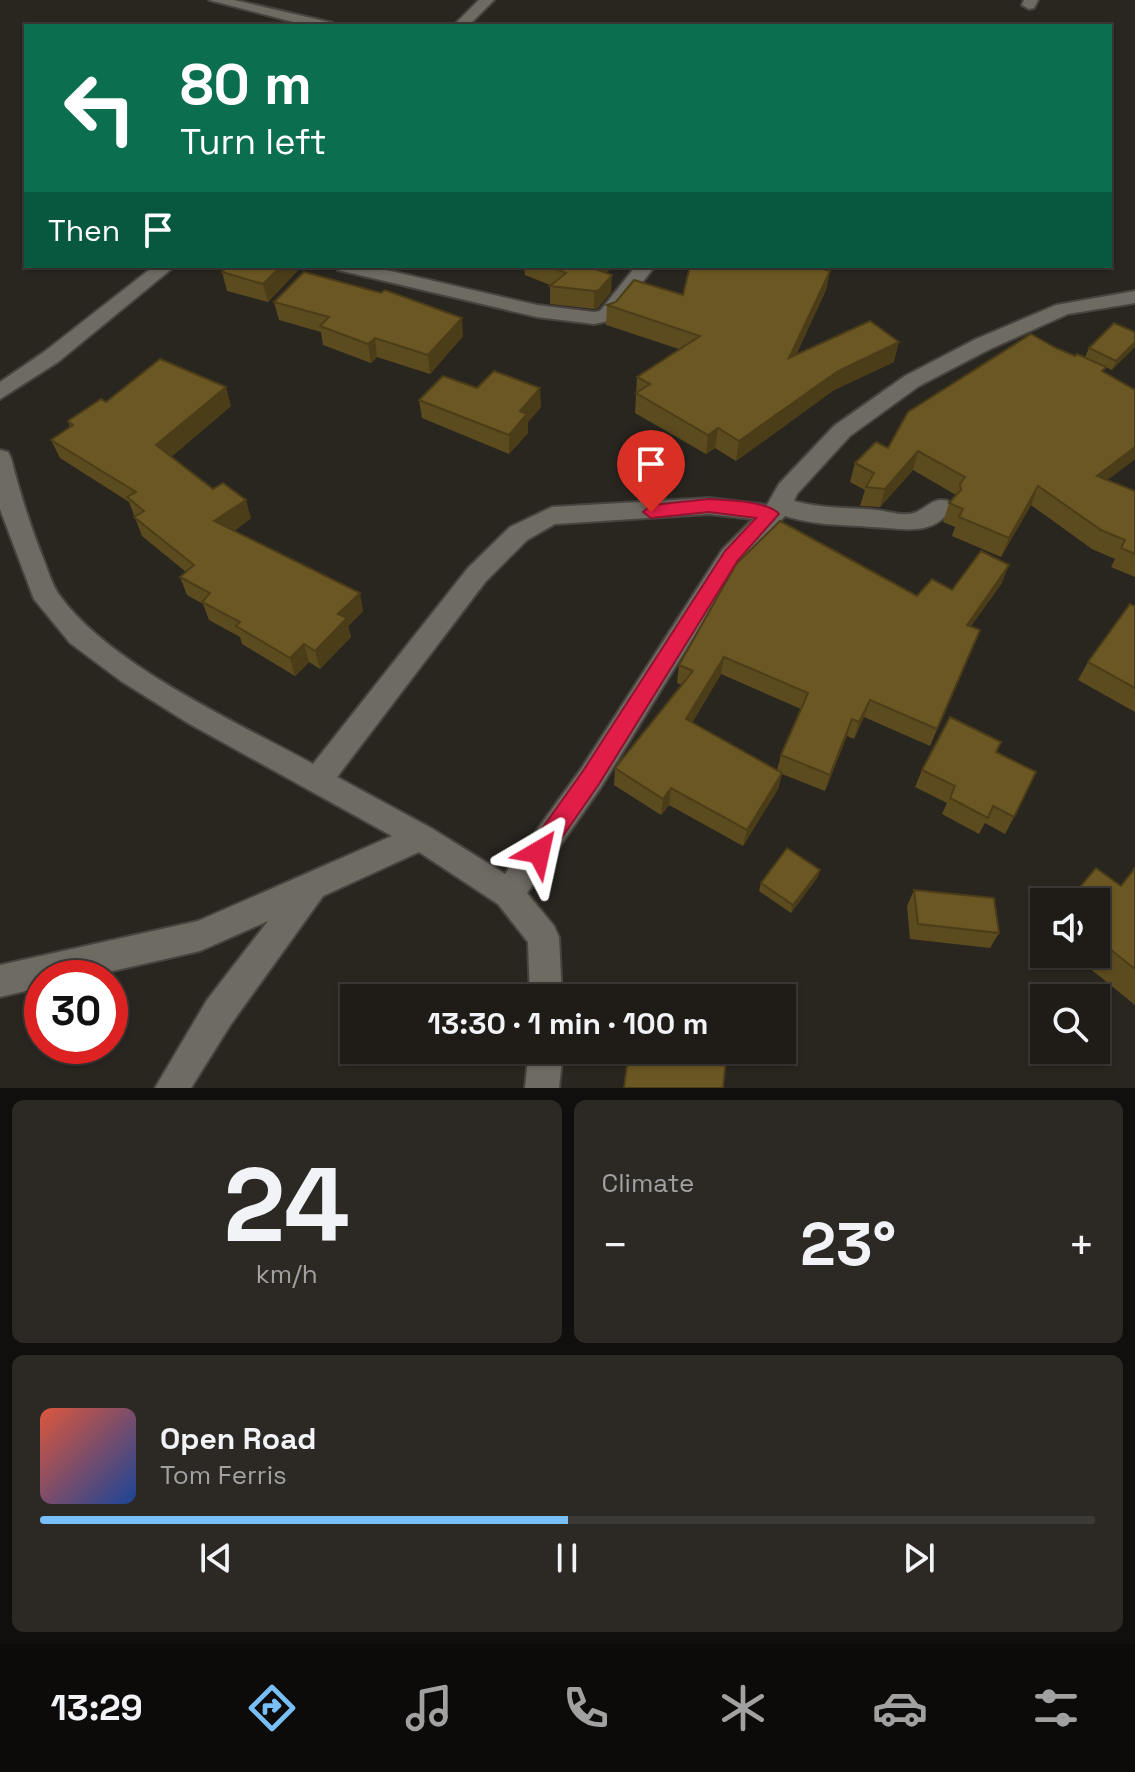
<!DOCTYPE html>
<html lang="en">
<head>
<meta charset="utf-8">
<style>
	body { margin:0; font-family:"Space Grotesk",sans-serif; background:#2c2925; color:#f1f3f6; height:100vh; display:flex; flex-direction:column; font-size:30px; white-space:nowrap }
	* { box-sizing:border-box; margin:0 }
	p { font-size:26px; color:#a1a1a2 }
	.icon { flex:none; width:44px; height:44px; fill:none; stroke:currentColor; stroke-width:2; stroke-linecap:round; stroke-linejoin:round }
	.map { position:relative; height:1088px; overflow:hidden }
	.details { display:flex; flex-direction:column; gap:12px; padding:12px; background:#110f0d; flex:1 }
	.details>* { flex:none }
	.hud { position:absolute; left:24px; top:24px; width:1088px; height:244px; border-radius:0px; box-shadow:0 2px 6px #0004,0 0 0 2px #3c3a37; background:#0b6e4f; color:#fff; overflow:hidden }
	.tools { position:absolute; left:1030px; top:888px; display:grid; gap:16px }
	.tools a { display:grid; place-items:center; width:80px; height:80px; border-radius:0px; background:#1f1c18; box-shadow:0 2px 6px #0004,0 0 0 2px #3c3a37; font-size:40px }
	.speed { position:absolute; left:24px; top:960px; display:flex; gap:16px; font-size:40px; font-weight:700; text-align:center }
	.speed>* { display:grid; place-content:center; width:104px; height:104px; border-radius:50%; background:#1f1c18; box-shadow:0 2px 6px #0004,0 0 0 2px #3c3a37; line-height:1 }
	.speed .limit { border:12px solid #d22; background:#fff; color:#111 }
	.pin { position:absolute; display:grid; place-items:center; width:68px; height:68px; color:#fff; margin:-82px -34px; border-radius:50% 50% 50% 0; rotate:-45deg; box-shadow:0 0 8px #0007 }
	.pin .icon { rotate:45deg }
	.me { position:absolute; width:88px; margin:-44px; rotate:36deg; stroke-linejoin:round; filter:drop-shadow(0 0 6px #0008) }
	.turn { display:flex; align-items:center; gap:28px; height:168px; padding:0 24px; font-size:36px }
	.turn .icon { width:104px; height:104px; stroke-width:2.5 }
	.turn b { display:block; font-size:56px; line-height:68px }
	.then { display:flex; align-items:center; height:76px; padding:0 24px; background:#0003; gap:16px; font-size:30px }
	.big { font-size:60px; font-weight:600; line-height:1.1 }
	.details .widget { flex:1; display:flex; flex-direction:column; justify-content:center; gap:12px; min-width:0; padding:0 28px; border-radius:12px; background:#2c2925 }
	.details .dial { align-items:center; gap:0 }
	.dial b { font-size:104px; line-height:1 }
	.song { display:flex; align-items:center; gap:24px }
	.cover { width:96px; height:96px; border-radius:12px; background:linear-gradient(135deg,hsl(10 70% 55%),hsl(220 70% 35%)) }
	.played { height:8px; border-radius:4px; background:linear-gradient(90deg,#78bff7 50%,#3c3a37 50%) }
	.keys { display:flex; justify-content:space-around; direction:ltr }
	.heat { display:flex; justify-content:space-between; align-items:center; font-size:44px; direction:ltr }
	.details .tiles { flex:1; display:grid; gap:12px; grid-template-columns:1fr 1fr }
	.widget:last-child { grid-column:span 2 }
	.trip { position:absolute; left:340px; top:984px; width:456px; height:80px; border-radius:0px; background:#1f1c18; box-shadow:0 2px 6px #0004,0 0 0 2px #3c3a37; font-weight:600; line-height:80px; text-align:center }
	.dock { display:flex; height:128px; justify-content:space-around; align-items:center; background:#0c0b0a; color:#a1a1a2 }
	.dock .icon { width:56px; height:56px }
	.dock .current { color:#78bff7 }
	.dock b { font-size:36px; color:#f1f3f6 }
	.map>svg:first-child { display:block }
	.lines { fill:none; stroke-linecap:round; stroke-linejoin:round }
	.minor-casing { stroke:#47443f; stroke-width:4 }
	.minor { fill:#6e6b63; fill-rule:evenodd }
	.wall { fill:#5c4b1e; fill-rule:evenodd }
	.shaded-wall { fill:#4b3d18 }
	.building { fill:#6b5723; stroke:#4b3d18; stroke-width:2 }
	.route { fill:#e11d48; stroke:#92132f; stroke-width:2 }
</style>
</head>
<body>
<div class="map">
<svg width="1135" height="1088" viewBox="0 0 1135 1088">
	<rect width="100%" height="100%" fill="#292620"/>
	<g class="lines">
		<g class="minor-casing">
			<g id="minor">
				<path d="M209,0H234L333,23L335,26H309Z"/>
				<path d="M479,0H494L468,26H453Z"/>
				<path d="M1024,0H1038L1034,8L1029,9L1022,5Z"/>
				<path d="M154,266H175L58,362L0,399V382L44,352Z"/>
				<path d="M336,266H369L537,305L594,312L600,311L636,266H655L613,320L594,324L537,317L338,270Z"/>
				<path d="M1135,291V303L1068,314L990,349L919,386L850,436L797,494L794,501C822,509 848,507 876,510C887,511 898,515 908,514C925,513 930,496 948,501L952,507C934,538 901,528 872,527C837,524 819,526 785,516L740,562L601,787L527,893L554,926L559,937L562,998H530L528,942L498,904L419,852L323,896L231,1024L191,1088H155L207,1000L268,921L200,951L82,978H42V987L0,997V965L198,921L392,836L188,723L121,681L70,643L34,599L0,509V450L8,452L11,458C20,494 31,528 45,563C49,574 53,587 60,596C110,665 238,723 313,764L468,568L510,527L552,507L709,498L767,505L779,484L834,426L905,376L976,339L1056,305ZM709,514L753,519L722,550L581,769L505,874L431,828L337,777L486,581L527,540L555,524Z"/>
				<path d="M529,1050H563L559,1088H525Z"/>
			</g>
		</g>
		<use href="#minor" class="minor"/>
	</g>
	<g class="wall">
		<path d="M524,266H613L606,273L611,292L598,308L594,309L550,304V285L525,275Z"/>
		<path d="M301,267L268,302L227,291L222,272Z"/>
		<path d="M830,271L826,290L796,355L894,362L834,390L736,461L715,448L706,454L635,413L637,377L679,349L606,325L607,305L683,295Z"/>
		<path d="M274,302L463,336L430,374L377,357L371,363L323,345L321,332L279,320Z"/>
		<path d="M1135,332L1112,370L1105,367L1103,372L1135,390V459L1107,480L1135,491V577L1111,567L1115,559L1092,549L1031,505L1001,557L952,536L955,527L943,522L949,503L956,495L913,470L880,507L860,506L865,490L850,482L855,463L888,448L1056,348L1075,356L1085,357L1089,348Z"/>
		<path d="M477,388L541,407L528,422V433L509,454L422,418L419,400Z"/>
		<path d="M106,402L231,406L171,457L251,518L234,531L363,611L348,626L351,637L320,669L309,662L295,676L242,644L240,637L209,620L203,604L187,595L180,577L186,572L142,536L129,502L60,458L51,440L70,427L68,421Z"/>
		<path d="M1002,583L971,626L980,630L930,746L864,717L854,739L847,736L825,791L782,774L778,789L743,846L669,805L661,815L614,785L615,768L682,685L677,683L679,665L917,596L952,590ZM721,674L801,709L781,755L777,770L692,723Z"/>
		<path d="M1135,606V712L1078,680L1088,662Z"/>
		<path d="M996,752L1014,817L1005,834L985,823L979,834L942,814L947,803L915,787L922,770Z"/>
		<path d="M1135,868V1005L1072,954H1096V902L1121,886Z"/>
		<path d="M820,870L817,878L791,913L759,891L761,883Z"/>
		<path d="M914,890L999,933L990,948L910,939L907,906Z"/>
	</g>
	<g class="shaded-wall">
		<path d="M281,266L301,267L268,302L263,284Z"/>
		<path d="M595,266H613L592,286V268Z"/>
		<path d="M830,271L826,290L785,378L789,358Z"/>
		<path d="M612,275L611,292L598,308L594,309V291Z"/>
		<path d="M462,318L463,336L430,374L428,355Z"/>
		<path d="M375,338L377,357L371,363L368,344Z"/>
		<path d="M899,342L894,362L834,390L736,461L739,441L838,371Z"/>
		<path d="M1135,342V347L1112,370L1116,361Z"/>
		<path d="M226,387L231,406L163,464L156,445Z"/>
		<path d="M540,388L541,407L528,422V433L509,454V435L520,411Z"/>
		<path d="M718,428L715,448L706,454L708,435Z"/>
		<path d="M1135,447V459L1088,495L1097,476Z"/>
		<path d="M918,451L913,470L880,507L885,489Z"/>
		<path d="M1038,486L1031,505L1001,557L1009,538Z"/>
		<path d="M246,500L251,518L220,540L214,521Z"/>
		<path d="M1009,565L1002,583L959,642L967,625Z"/>
		<path d="M360,593L363,611L348,626L351,637L320,669L315,651L338,614Z"/>
		<path d="M304,644L309,662L295,676L290,658Z"/>
		<path d="M724,657L721,674L684,736L686,719Z"/>
		<path d="M870,700L864,717L854,739L859,722Z"/>
		<path d="M852,719L847,736L825,791L830,775Z"/>
		<path d="M782,773L778,789L743,846L747,830Z"/>
		<path d="M671,788L669,805L661,815L663,799Z"/>
		<path d="M820,870L817,878L791,913L793,905Z"/>
	</g>
	<g class="building">
		<path d="M229,266H281L263,284L222,272Z"/>
		<path d="M547,266H595L592,268L612,275L599,290L594,291L550,286L566,273Z"/>
		<path d="M690,266H811L830,271L789,358L870,321L899,342L838,371L739,441L718,428L708,435L636,393L650,384L637,377L700,336L607,305L616,302L634,280L683,295Z"/>
		<path d="M304,272L381,293L385,290L462,318L428,355L375,338L368,344L320,326L329,317L274,302Z"/>
		<path d="M1114,323L1135,332V342L1116,361L1089,348Z"/>
		<path d="M1031,334L1056,348L1075,356L1077,354L1106,367L1102,371L1135,390V447L1097,476L1135,491V554L1121,548L1125,540L1101,530L1038,486L1009,538L959,517L963,509L949,503L961,490L960,484L965,477L918,451L885,489L866,487L874,473L855,463L876,442L888,448L908,412Z"/>
		<path d="M160,359L226,387L156,445L213,489L223,483L246,500L214,521L360,593L338,614L347,618L315,651L304,644L290,658L236,626L240,622L202,602L210,593L180,577L194,565L134,517L144,511L127,497L136,492L51,440L73,425L68,421L101,399L106,402Z"/>
		<path d="M494,371L540,388L520,411L527,414L509,435L419,400L443,376L477,388Z"/>
		<path d="M780,521L917,596L932,579L952,590L981,551L1009,565L967,625L980,630L937,729L870,700L859,722L852,719L830,775L781,755L808,693L724,657L686,719L782,773L747,830L671,788L663,799L615,768L693,671L679,665L736,564Z"/>
		<path d="M1130,604L1135,606V688L1088,662Z"/>
		<path d="M950,717L1001,742L996,752L1036,772L1014,817L993,806L988,818L950,798L955,786L922,770Z"/>
		<path d="M787,848L820,870L793,905L761,883Z"/>
		<path d="M1096,868L1121,886L1135,868V969L1096,938V902H1067Z"/>
		<path d="M914,890L994,898L999,933L918,924Z"/>
		<path d="M638,987L694,998H636Z"/>
		<path d="M629,1050H727L723,1088H624Z"/>
	</g>
	<path class="route" d="M709,499C726,500 768,501 779,514L738,560L599,784L547,859L539,862L531,859L528,852L531,844L583,771L725,551L756,518L709,512L651,518L643,512L651,505Z"/>
</svg>
<div class="tools">
<a><svg class="icon" aria-label="sound" viewBox="0 0 24 24"><path d="M4 9h4l5-4v14l-5-4H4zM17 9q2 3 0 6"/></svg></a>
<a><svg class="icon" aria-label="search" viewBox="0 0 24 24"><circle cx="10" cy="10" r="6"/><path d="M15 15l6 6"/></svg></a>
</div>
<div class="speed"><div class="limit">30</div></div>
<div class="pin" style="left:651px;top:512px;background:#d93025"><svg class="icon" aria-label="arrive" viewBox="0 0 24 24"><path d="M6 21V4h12l-3 4 3 4H6"/></svg></div>
<svg class="me" style="left:539px;top:852px" viewBox="-20 -20 40 40"><path d="M0-17L14 15 0 8-14 15z" fill="#e11d48" stroke="#fff" stroke-width="4"/></svg>
<div class="trip">13:30 · 1 min · 100 m</div>
<div class="hud">
<div class="turn"><svg class="icon" aria-label="left" viewBox="0 0 24 24"><path d="M17 20v-9H6M10 6l-5 5 5 5"/></svg><div><b>80 m</b>Turn left</div></div>
<div class="then">Then<svg class="icon" aria-label="arrive" viewBox="0 0 24 24"><path d="M6 21V4h12l-3 4 3 4H6"/></svg></div>
</div>
</div>
<section class="details">
<div class="tiles">
<div class="widget dial"><b>24</b><p>km/h</p></div>
<div class="widget"><p>Climate</p>
<div class="heat"><a>−</a><b class="big">23°</b><a>+</a></div>
</div>
<div class="widget">
<div class="song"><i class="cover"></i><div><b>Open Road</b><p>Tom Ferris</p></div></div>
<div class="played"></div>
<div class="keys"><svg class="icon" aria-label="previous" viewBox="0 0 24 24"><path d="M18 5L8 12l10 7zM5 5v14"/></svg><svg class="icon" aria-label="pause" viewBox="0 0 24 24"><path d="M8 5v14M16 5v14"/></svg><svg class="icon" aria-label="next" viewBox="0 0 24 24"><path d="M6 5l10 7-10 7zM19 5v14"/></svg></div>
</div>
</div>
</section>
<nav class="dock">
<b>13:29</b>
<svg class="icon current" aria-label="directions" viewBox="0 0 24 24"><path d="M12 3l9 9-9 9-9-9zM9 14v-3h6M13 9l2 2-2 2"/></svg>
<svg class="icon" aria-label="music" viewBox="0 0 24 24"><path d="M9 18V5l10-2v13"/><circle cx="6" cy="18" r="3"/><circle cx="16" cy="16" r="3"/></svg>
<svg class="icon" aria-label="phone" viewBox="0 0 24 24"><path d="M5 4h4l2 5-3 2q2 4 5 5l2-3 5 2v4C11 20 4 13 5 4z"/></svg>
<svg class="icon" aria-label="climate" viewBox="0 0 24 24"><path d="M12 3v18M4 7l16 10M4 17L20 7"/></svg>
<svg class="icon" aria-label="car" viewBox="0 0 24 24"><path d="M5 17H2v-5l4-1 3-4h7l3 4 3 1v5h-3M9 17h6M6 11h13"/><circle cx="7" cy="17" r="2"/><circle cx="17" cy="17" r="2"/></svg>
<svg class="icon" aria-label="filters" viewBox="0 0 24 24"><path d="M4 7h16M4 17h16"/><circle cx="9" cy="7" r="2"/><circle cx="15" cy="17" r="2"/></svg>
</nav>
</body>
</html>
